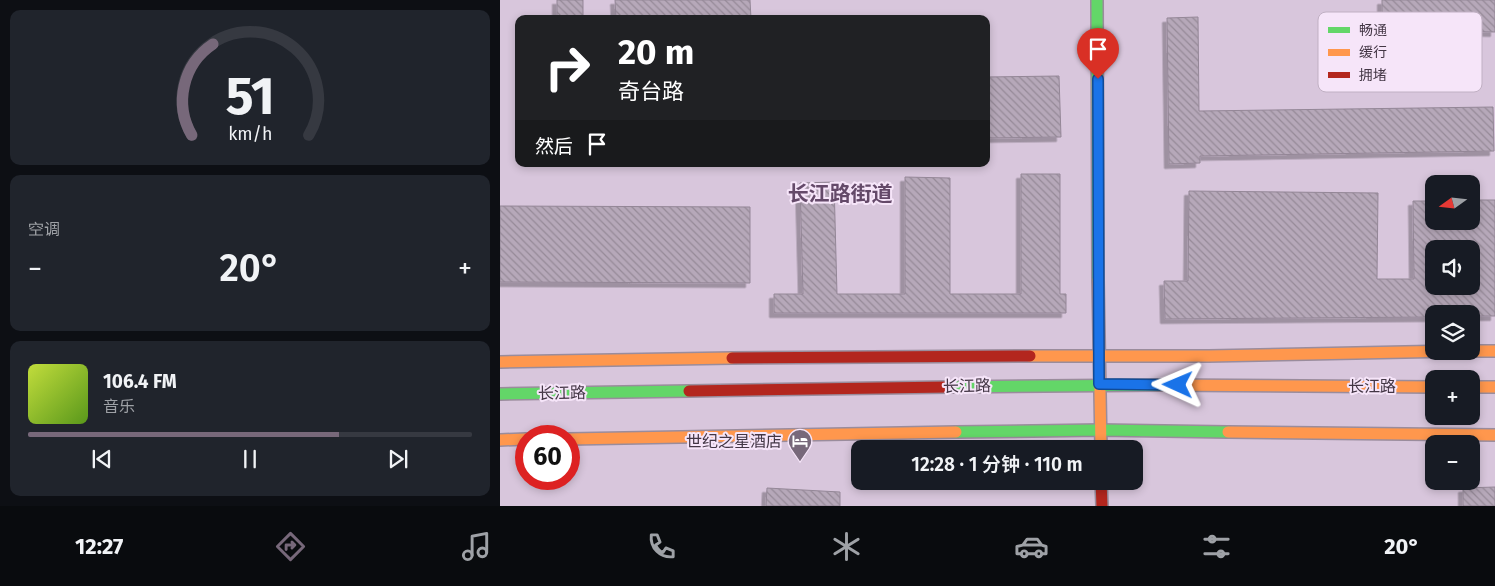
<!DOCTYPE html>
<html lang="zh">
<head>
<meta charset="utf-8">
<style>
	body { margin:0; font-family:"Fira Sans","Noto Sans SC",sans-serif; background:#20242c; color:#f1f3f6; height:100vh; display:flex; flex-direction:column; font-size:19px; white-space:nowrap }
	* { box-sizing:border-box; margin:0 }
	p { font-size:16px; color:#9ea1a6 }
	.icon { flex:none; width:28px; height:28px; fill:none; stroke:currentColor; stroke-width:2; stroke-linecap:round; stroke-linejoin:round }
	.map { position:relative; flex:1; overflow:hidden }
	.sheet { display:flex; flex-direction:column; gap:10px; padding:10px; background:#0d0f14; width:500px }
	.sheet>* { flex:none }
	.hud { position:absolute; left:15px; top:15px; width:475px; height:152px; border-radius:10px; box-shadow:0 2px 8px #0003; background:#202124; color:#fff; overflow:hidden }
	.needle { width:32px; rotate:255deg }
	.buttons { position:absolute; left:925px; top:175px; display:grid; gap:10px }
	.buttons a { display:grid; place-items:center; width:55px; height:55px; border-radius:10px; background:#171b24; box-shadow:0 2px 8px #0003; font-size:25px }
	.speed { position:absolute; left:15px; top:425px; display:flex; gap:10px; font-size:25px; font-weight:700; text-align:center }
	.speed>* { display:grid; place-content:center; width:65px; height:65px; border-radius:50%; background:#171b24; box-shadow:0 2px 8px #0003; line-height:1 }
	.speed .limit { border:8px solid #d22; background:#fff; color:#111 }
	.pin { position:absolute; display:grid; place-items:center; width:42px; height:42px; color:#fff; margin:-51px -21px; border-radius:50% 50% 50% 0; rotate:-45deg; box-shadow:0 0 5px #0007 }
	.pin .icon { rotate:45deg }
	.me { position:absolute; width:55px; margin:-28px; rotate:271deg; stroke-linejoin:round; filter:drop-shadow(0 0 4px #0008) }
	.turn { display:flex; align-items:center; gap:18px; height:105px; padding:0 20px; font-size:22px }
	.turn .icon { width:65px; height:65px; stroke-width:2.5 }
	.turn b { display:block; font-size:35px; line-height:42px }
	.then { display:flex; align-items:center; height:48px; padding:0 20px; background:#0003; gap:10px; font-size:19px }
	.big { font-size:38px; font-weight:600; line-height:1.1 }
	.sheet .widget { flex:1; display:flex; flex-direction:column; justify-content:center; gap:8px; min-width:0; padding:0 18px; border-radius:10px; background:#20242c }
	.sheet .dial { align-items:center; gap:0 }
	.dial svg { height:130px; overflow:visible; fill:none; stroke:#363941; stroke-width:7; stroke-linecap:round; text-anchor:middle }
	.dial text { fill:#f1f3f6; stroke:none }
	.song { display:flex; align-items:center; gap:15px }
	.cover { width:60px; height:60px; border-radius:8px; background:linear-gradient(135deg,hsl(70 70% 55%),hsl(90 70% 35%)) }
	.played { height:5px; border-radius:2px; background:linear-gradient(90deg,#77687a 70%,#363941 70%) }
	.keys { display:flex; justify-content:space-around; direction:ltr }
	.heat { display:flex; justify-content:space-between; align-items:center; font-size:28px; direction:ltr }
	.trip { position:absolute; left:351px; top:440px; width:292px; height:50px; border-radius:10px; background:#171b24; box-shadow:0 2px 8px #0003; font-weight:600; line-height:50px; text-align:center }
	.dock { display:flex; height:80px; justify-content:space-around; align-items:center; background:#090b0e; color:#9ea1a6 }
	.dock .icon { width:35px; height:35px }
	.dock .selected { color:#77687a }
	.dock b { font-size:22px; color:#f1f3f6 }
	main { display:flex; flex:1; min-height:0 }
	.map>svg:first-child { display:block }
	.building { fill:url(#building-back-hatch); stroke:#948797; fill-rule:evenodd; filter:url(#shadow) }
	.lines { fill:none; stroke-linecap:round; stroke-linejoin:round }
	.fast-casing { stroke:#9a8c9c; stroke-width:14 }
	.slow-casing { stroke:#9a8c9c; stroke-width:14 }
	.jam-casing { stroke:#9a8c9c; stroke-width:14 }
	.fast { stroke:#63d668; stroke-width:11 }
	.slow { stroke:#ff974d; stroke-width:11 }
	.jam { stroke:#b3261e; stroke-width:11 }
	.route-casing { stroke:#114b97; stroke-width:12 }
	.route { stroke:#1a73e8; stroke-width:9 }
	.labels { text-anchor:middle; dominant-baseline:central; stroke-width:4; stroke-linejoin:round; paint-order:stroke }
	.street-label { font-size:16px; fill:#433645; stroke:#f6e5f9 }
	.poi-label { font-size:16px; fill:#433645; stroke:#f6e5f9; text-anchor:end }
	.district-label { font-size:21px; font-weight:bold; fill:#644969; stroke:#f6e5f9 }
	.key { fill:#f6e5f9; stroke:#c0b0c3; stroke-width:1 }
	.key-label { font-size:14px; fill:#433645 }
</style>
</head>
<body>
<main>
<section class="sheet">
<div class="widget dial"><svg viewBox="0 0 100 80">
<path d="M14 69A42 42 0 1 1 86 69"/>
<path d="M14 69A42 42 0 0 1 27 13" stroke="#77687a"/>
<text x="50" y="56" font-size="32" font-weight="700">51</text>
<text x="50" y="72" font-size="11">km/h</text>
</svg></div>
<div class="widget"><p>空调</p>
<div class="heat"><a>−</a><b class="big">20°</b><a>+</a></div>
</div>
<div class="widget">
<div class="song"><i class="cover"></i><div><b>106.4 FM</b><p>音乐</p></div></div>
<div class="played"></div>
<div class="keys"><svg class="icon" aria-label="previous" viewBox="0 0 24 24"><path d="M18 5L8 12l10 7zM5 5v14"/></svg><svg class="icon" aria-label="pause" viewBox="0 0 24 24"><path d="M8 5v14M16 5v14"/></svg><svg class="icon" aria-label="next" viewBox="0 0 24 24"><path d="M6 5l10 7-10 7zM19 5v14"/></svg></div>
</div>
</section>
<div class="map">
<svg width="995" height="506" viewBox="0 0 995 506">
	<defs>
		<pattern id="building-back-hatch" width="6" height="6" patternUnits="userSpaceOnUse" patternTransform="scale(1.25)"><rect width="6" height="6" fill="#b6a8b9"/><path d="M-1 5l2 2M0 0l6 6M5-1l2 2" fill="none" stroke="#968a98"/></pattern>
		<filter id="shadow"><feDropShadow dx="-4.5" dy="4.5" stdDeviation="0" flood-color="#0004"/></filter>
	</defs>
	<rect width="100%" height="100%" fill="#d8c6dc"/>
	<g class="building">
		<rect x="57" y="0" width="26" height="19"/>
		<path d="M115,0H250L251,19H116Z"/>
		<path d="M882,0H995V32L882,30Z"/>
		<path d="M698,17L699,111L993,107L994,151L700,156V163L669,164L667,18Z"/>
		<path d="M559,76L561,137L486,138V77Z"/>
		<path d="M521,174H560V294H566V313H274V294H303L300,183L334,182L337,294H405V177L450,178V294H521Z"/>
		<path d="M689,191L878,193L877,279H914L913,201H934V221H971V200H995V316H971V314H934V317L665,319L664,281H688ZM934,249H971V286H934Z"/>
		<path d="M0,206L250,207V283L0,282Z"/>
		<path d="M995,487V506H963V488Z"/>
		<path d="M267,488L340,492V506H266Z"/>
	</g>
	<g class="lines">
		<g class="fast-casing">
			<g id="fast">
				<path d="M597,0L598,280"/>
				<path d="M448,387L660,385"/>
				<path d="M0,394L189,391"/>
				<path d="M456,432L600,430L728,432"/>
			</g>
		</g>
		<g class="slow-casing">
			<g id="slow">
				<path d="M598,280L601,449"/>
				<path d="M971,351H995"/>
				<path d="M530,356H709L954,351"/>
				<path d="M0,362L232,358"/>
				<path d="M660,385L934,387"/>
				<path d="M971,387H995"/>
				<path d="M728,432L995,435"/>
				<path d="M69,439L456,432"/>
				<path d="M0,440L26,439"/>
			</g>
		</g>
		<g class="jam-casing">
			<g id="jam">
				<path d="M232,358L530,356"/>
				<path d="M189,391L448,387"/>
				<path d="M601,481L602,506"/>
			</g>
		</g>
		<use href="#fast" class="fast"/>
		<use href="#slow" class="slow"/>
		<use href="#jam" class="jam"/>
	</g>
	<g class="lines">
		<g class="route-casing">
			<path id="route" d="M598,79L599,384L678,385"/>
		</g>
		<use href="#route" class="route"/>
	</g>
	<defs>
		<g id="hotel-pin" transform="scale(1.25)"><path d="M0 17L-7.5 6A9.5 9.5 0 1 1 7.5 6Z" fill="#77687a" stroke="#f6e5f9"/><path d="M-6-4.5h1.5V1H6V5H4.5V3h-9V5H-6ZM-4 0a1.8 1.8 0 1 1 3.6 0ZM.5 0V-2.5h3Q6-2.5 6 0Z" fill="#fff"/></g>
	</defs>
	<g fill-rule="evenodd">
		<use href="#hotel-pin" x="300" y="441"/>
	</g>
	<g class="labels">
		<g class="street-label">
			<text transform="translate(467 386) rotate(-1)">长江路</text>
			<text x="872" y="386">长江路</text>
			<text transform="translate(62 393) rotate(-1)">长江路</text>
		</g>
		<g class="poi-label">
			<text x="282" y="441">世纪之星酒店</text>
		</g>
		<g class="district-label">
			<text x="340" y="194">长江路街道</text>
		</g>
	</g>
	<rect x="818" y="12" width="164" height="80" rx="8" class="key"/>
	<rect x="828" y="27" width="22" height="6" fill="#63d668"/>
	<rect x="828" y="49" width="22" height="7" fill="#ff974d"/>
	<rect x="828" y="72" width="22" height="6" fill="#b3261e"/>
	<g class="key-label">
		<text x="859" y="35">畅通</text>
		<text x="859" y="57">缓行</text>
		<text x="859" y="80">拥堵</text>
	</g>
</svg>
<div class="buttons">
<a><svg class="needle" viewBox="-14 -14 28 28"><path d="M0-13l5 13h-10z" fill="#e53935"/><path d="M0 13l5-13h-10z" fill="#9ea1a6"/></svg></a>
<a><svg class="icon" aria-label="sound" viewBox="0 0 24 24"><path d="M4 9h4l5-4v14l-5-4H4zM17 9q2 3 0 6"/></svg></a>
<a><svg class="icon" aria-label="layers" viewBox="0 0 24 24"><path d="M12 4l9 5-9 5-9-5zM3 14l9 5 9-5"/></svg></a>
<a>+</a>
<a>−</a>
</div>
<div class="speed"><div class="limit">60</div></div>
<div class="pin" style="left:598px;top:79px;background:#d93025"><svg class="icon" aria-label="arrive" viewBox="0 0 24 24"><path d="M6 21V4h12l-3 4 3 4H6"/></svg></div>
<svg class="me" style="left:678px;top:385px" viewBox="-20 -20 40 40"><path d="M0-17L14 15 0 8-14 15z" fill="#1a73e8" stroke="#fff" stroke-width="4"/></svg>
<div class="trip">12:28 · 1 分钟 · 110 m</div>
<div class="hud">
<div class="turn"><svg class="icon" aria-label="right" viewBox="0 0 24 24"><path d="M7 20v-9h11M14 6l5 5-5 5"/></svg><div><b>20 m</b>奇台路</div></div>
<div class="then">然后<svg class="icon" aria-label="arrive" viewBox="0 0 24 24"><path d="M6 21V4h12l-3 4 3 4H6"/></svg></div>
</div>
</div>
</main>
<nav class="dock">
<b>12:27</b>
<svg class="icon selected" aria-label="directions" viewBox="0 0 24 24"><path d="M12 3l9 9-9 9-9-9zM9 14v-3h6M13 9l2 2-2 2"/></svg>
<svg class="icon" aria-label="music" viewBox="0 0 24 24"><path d="M9 18V5l10-2v13"/><circle cx="6" cy="18" r="3"/><circle cx="16" cy="16" r="3"/></svg>
<svg class="icon" aria-label="phone" viewBox="0 0 24 24"><path d="M5 4h4l2 5-3 2q2 4 5 5l2-3 5 2v4C11 20 4 13 5 4z"/></svg>
<svg class="icon" aria-label="climate" viewBox="0 0 24 24"><path d="M12 3v18M4 7l16 10M4 17L20 7"/></svg>
<svg class="icon" aria-label="car" viewBox="0 0 24 24"><path d="M5 17H2v-5l4-1 3-4h7l3 4 3 1v5h-3M9 17h6M6 11h13"/><circle cx="7" cy="17" r="2"/><circle cx="17" cy="17" r="2"/></svg>
<svg class="icon" aria-label="filters" viewBox="0 0 24 24"><path d="M4 7h16M4 17h16"/><circle cx="9" cy="7" r="2"/><circle cx="15" cy="17" r="2"/></svg>
<b>20°</b>
</nav>
</body>
</html>
